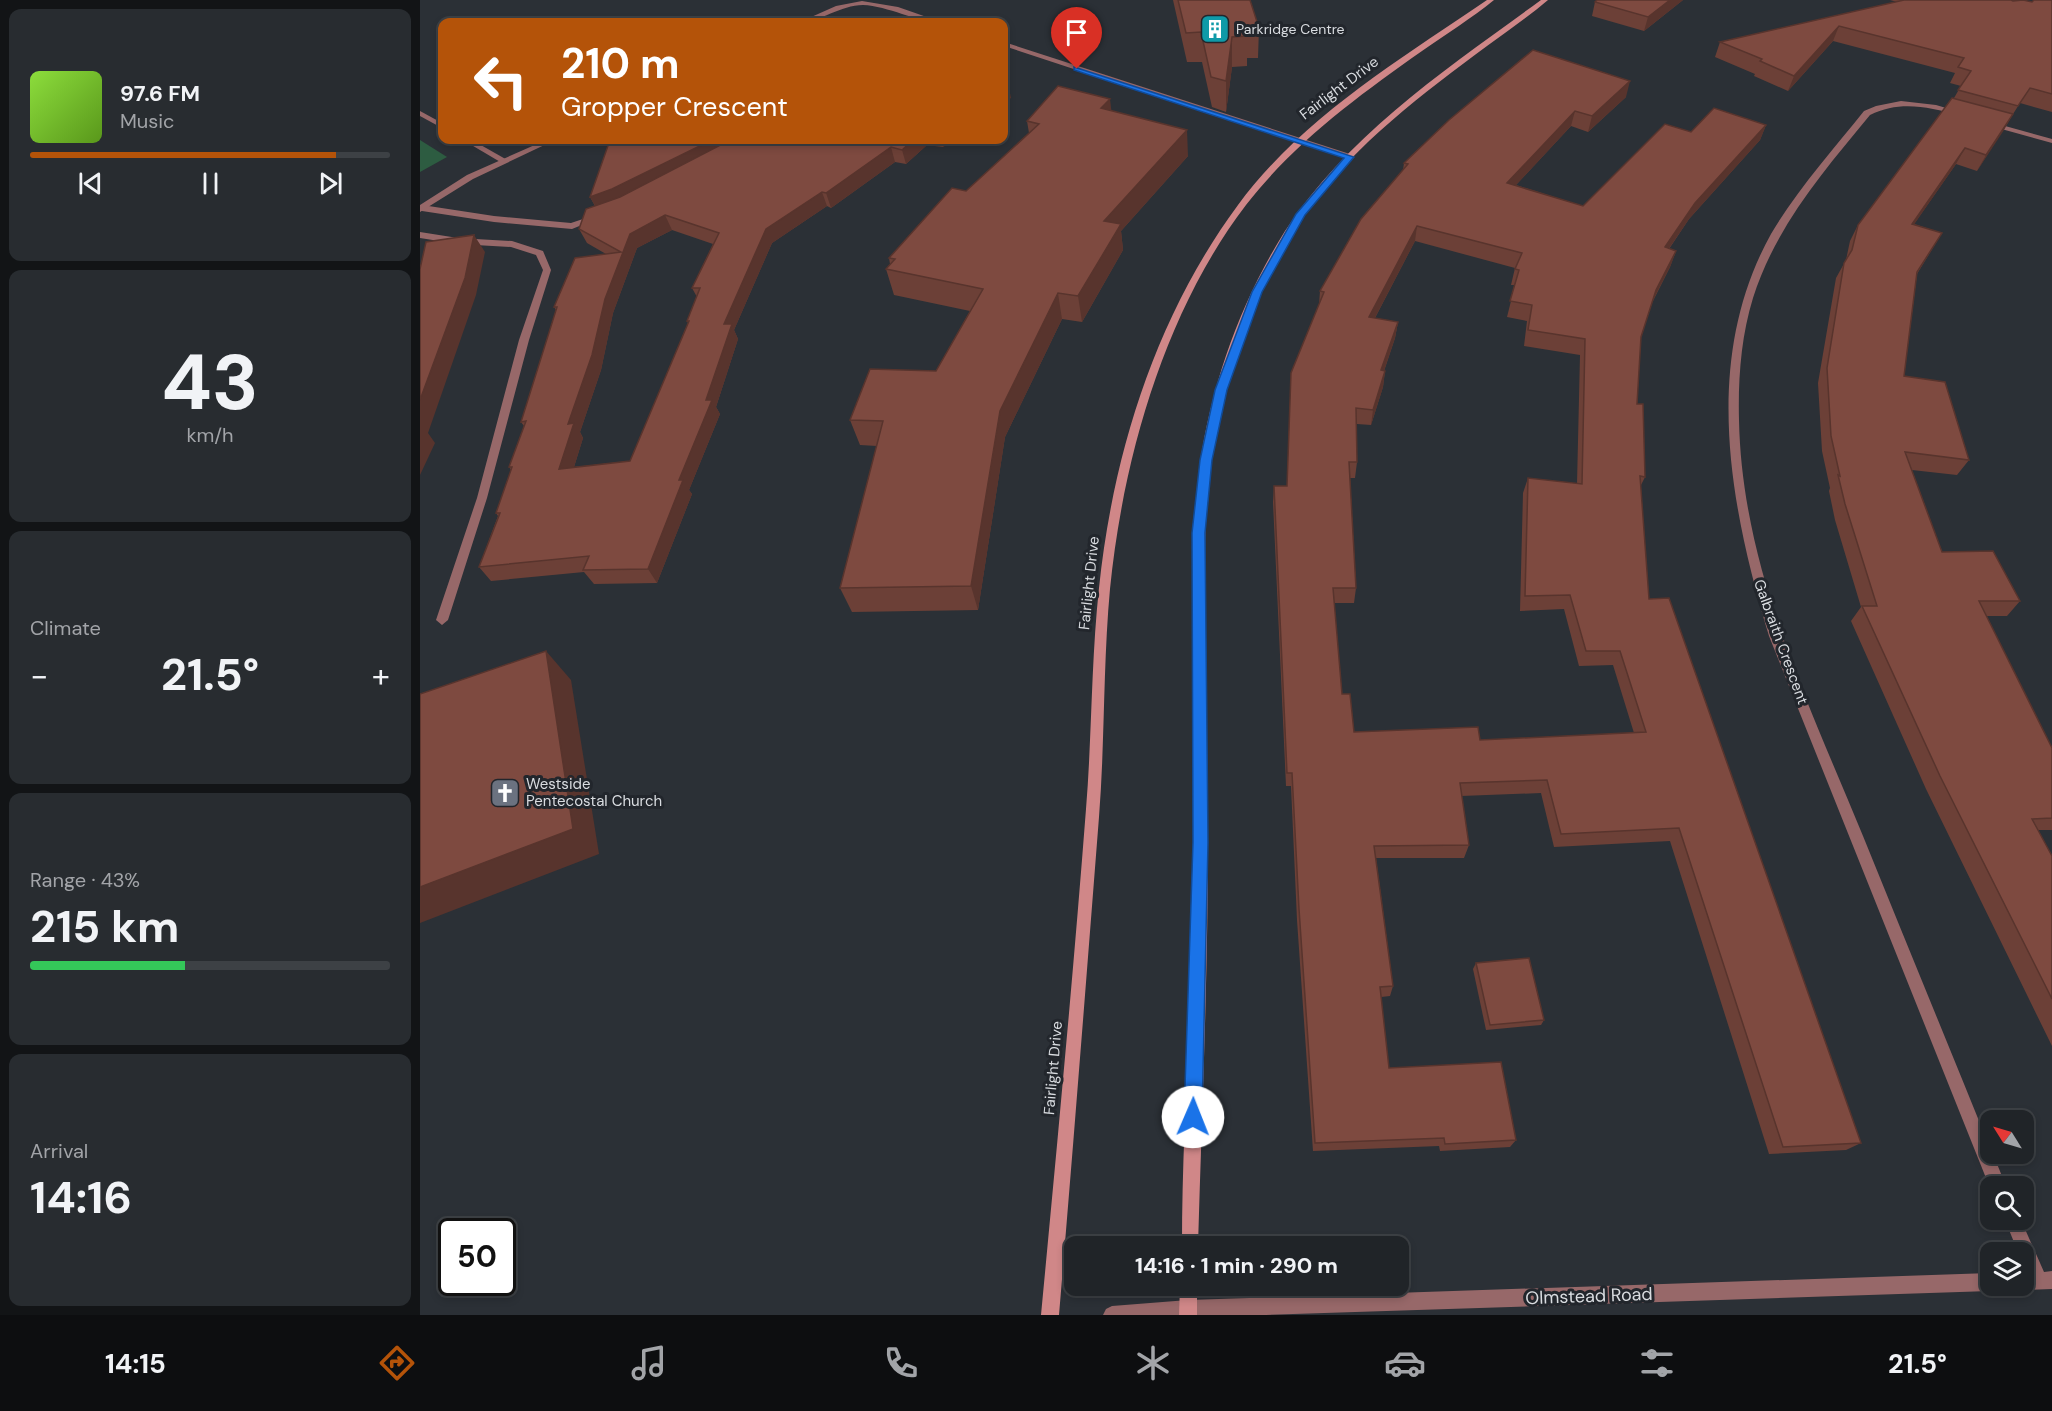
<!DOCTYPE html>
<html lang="en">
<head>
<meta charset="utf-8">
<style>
	body { margin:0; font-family:"DM Sans",sans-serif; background:#282c30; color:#f1f3f6; height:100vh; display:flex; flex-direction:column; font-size:22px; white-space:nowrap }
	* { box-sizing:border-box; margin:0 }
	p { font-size:20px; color:#a2a4a8 }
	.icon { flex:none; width:33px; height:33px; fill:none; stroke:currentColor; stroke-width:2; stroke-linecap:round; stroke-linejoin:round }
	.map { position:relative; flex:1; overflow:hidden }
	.panel { display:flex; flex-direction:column; gap:9px; padding:9px; background:#121416; width:420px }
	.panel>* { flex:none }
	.top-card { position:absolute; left:18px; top:18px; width:570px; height:126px; border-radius:12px; box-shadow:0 3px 9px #0003,0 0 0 2px #3d4145; background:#b45309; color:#fff; overflow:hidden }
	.needle { width:39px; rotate:307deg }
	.fabs { position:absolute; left:1560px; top:1110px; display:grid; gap:12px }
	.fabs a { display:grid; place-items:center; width:54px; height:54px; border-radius:12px; background:#202428; box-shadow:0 3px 9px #0003,0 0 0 2px #3d4145; font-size:30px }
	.speed { position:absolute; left:18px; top:1218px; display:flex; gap:12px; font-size:30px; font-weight:700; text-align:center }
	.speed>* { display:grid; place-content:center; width:78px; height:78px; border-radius:50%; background:#202428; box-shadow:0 3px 9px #0003,0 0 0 2px #3d4145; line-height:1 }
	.speed .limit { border:3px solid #111; border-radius:9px; background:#fff; color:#111 }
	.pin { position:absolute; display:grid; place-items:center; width:51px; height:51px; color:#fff; margin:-62px -26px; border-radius:50% 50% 50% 0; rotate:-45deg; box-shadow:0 0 6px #0007 }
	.pin .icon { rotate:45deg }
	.me { position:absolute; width:66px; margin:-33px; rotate:1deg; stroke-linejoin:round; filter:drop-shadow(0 0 4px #0008) }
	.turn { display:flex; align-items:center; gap:21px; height:126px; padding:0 24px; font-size:27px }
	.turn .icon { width:78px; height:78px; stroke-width:2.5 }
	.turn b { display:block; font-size:42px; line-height:51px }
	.big { font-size:45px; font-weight:700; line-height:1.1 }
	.panel .tile { flex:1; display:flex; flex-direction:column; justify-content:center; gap:9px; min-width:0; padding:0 21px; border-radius:12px; background:#282c30 }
	.panel .dial { align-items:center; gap:0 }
	.dial b { font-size:78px; line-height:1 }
	.song { display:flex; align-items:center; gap:18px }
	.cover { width:72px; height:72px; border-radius:9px; background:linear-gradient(135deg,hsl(90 70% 55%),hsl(90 70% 35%)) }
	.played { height:6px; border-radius:3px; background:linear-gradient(90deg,#b45309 85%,#3d4145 85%) }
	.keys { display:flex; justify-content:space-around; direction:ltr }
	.heat { display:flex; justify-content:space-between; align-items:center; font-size:33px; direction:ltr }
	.charge { height:9px; border-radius:4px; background:linear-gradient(90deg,#34c759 43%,#3d4145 0) }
	.trip { position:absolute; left:644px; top:1236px; width:345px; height:60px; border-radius:12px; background:#202428; box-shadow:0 3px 9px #0003,0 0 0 2px #3d4145; font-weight:700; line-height:60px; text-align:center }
	.menu { display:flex; height:96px; justify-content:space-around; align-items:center; background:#0d0e10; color:#a2a4a8 }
	.menu .icon { width:42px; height:42px }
	.menu .current { color:#b45309 }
	.menu b { font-size:27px; color:#f1f3f6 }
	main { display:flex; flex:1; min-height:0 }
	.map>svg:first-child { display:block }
	.green { fill:#2d5c41 }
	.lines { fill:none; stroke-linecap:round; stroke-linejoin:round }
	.service { fill:#976869; fill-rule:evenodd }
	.minor { fill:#976869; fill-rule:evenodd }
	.tertiary { fill:#976869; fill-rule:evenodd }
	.secondary { fill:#d08788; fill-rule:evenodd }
	.wall { fill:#6c4037; fill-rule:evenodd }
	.shaded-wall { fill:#58342d }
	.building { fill:#7e4a40; stroke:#58342d; stroke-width:1.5; fill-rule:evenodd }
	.route { fill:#1a73e8; stroke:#114b97; stroke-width:1.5 }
	.labels { text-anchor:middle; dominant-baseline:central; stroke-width:6; stroke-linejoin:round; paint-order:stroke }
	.far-poi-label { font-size:14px; fill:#d9dce0; stroke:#22262c; text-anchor:start }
	.street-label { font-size:15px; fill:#d9dce0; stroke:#22262c }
	.poi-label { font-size:15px; fill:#d9dce0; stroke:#22262c; text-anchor:start }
	.near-street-label { font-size:18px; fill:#d9dce0; stroke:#22262c }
</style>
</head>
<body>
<main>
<section class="panel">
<div class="tile">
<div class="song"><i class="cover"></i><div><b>97.6 FM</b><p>Music</p></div></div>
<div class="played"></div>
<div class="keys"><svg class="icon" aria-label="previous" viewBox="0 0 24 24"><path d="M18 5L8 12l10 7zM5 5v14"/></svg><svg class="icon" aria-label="pause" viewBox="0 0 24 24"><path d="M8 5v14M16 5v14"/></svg><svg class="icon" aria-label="next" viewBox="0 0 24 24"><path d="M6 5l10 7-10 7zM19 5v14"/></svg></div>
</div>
<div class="tile dial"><b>43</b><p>km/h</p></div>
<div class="tile"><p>Climate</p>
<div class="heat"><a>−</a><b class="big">21.5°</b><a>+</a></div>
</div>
<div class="tile"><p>Range · 43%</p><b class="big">215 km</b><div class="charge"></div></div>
<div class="tile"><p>Arrival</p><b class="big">14:16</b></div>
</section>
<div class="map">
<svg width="1632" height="1315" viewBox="0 0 1632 1315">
	<rect width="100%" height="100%" fill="#2b3036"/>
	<path class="green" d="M0,140L27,157L0,172Z"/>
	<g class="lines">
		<g class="service">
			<path d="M0,111L22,123V128L0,116Z"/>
			<path d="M43,140H52L89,161L82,163Z"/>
			<path d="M2,205L74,216L151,223L175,215L179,218L152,229L74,222L2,211L0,210V206Z"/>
			<path d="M0,232L38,238L92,241L123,251L131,270L109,340L67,498L28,620L22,625L16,620L57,498L99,340L123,270L116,255L91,247L38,244L0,238Z"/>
		</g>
		<g class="minor">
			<path d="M442,1L478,7L521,22C501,24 469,6 443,5C420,5 396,24 380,22L416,6Z"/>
			<path d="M584,42L933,155L934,157L927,159L584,46Z"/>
			<path d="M1481,101L1516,105L1543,113L1539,115C1508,107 1480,100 1450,115C1403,172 1356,226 1333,298C1321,337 1318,379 1319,420C1322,568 1388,702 1443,836C1485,940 1528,1044 1570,1148V1154H1573L1586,1186L1570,1188L1349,636C1310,506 1281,360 1351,234C1377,190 1412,151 1444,111L1456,106Z"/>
			<path d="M1567,121L1632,139V143L1567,125Z"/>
			<path d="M126,140H135L53,179L0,212V205L47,175Z"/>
			<path d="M1585,1220H1601L1624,1272L1632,1271V1289L1604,1290L1598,1287L1597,1286H1604V1273L1607,1272L1604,1265V1252H1598Z"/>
			<path d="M1570,1273V1286H1577L1570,1291L846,1315H762L759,1309L762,1303L768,1300Z"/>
		</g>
		<path class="tertiary" d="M768,1300L774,1303L777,1309L774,1315H683L686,1309L692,1306Z"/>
		<g class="secondary">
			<path d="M1067,0H1074C1052,18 1026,34 1002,51C938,96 874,143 826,205C745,311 703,458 690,589C683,665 685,741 679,817C666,983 653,1149 639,1315H621C637,1146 653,978 666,809C672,736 671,662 679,588C693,453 736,316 818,205C882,118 979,60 1067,0Z"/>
			<path d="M1121,0H1128C1109,16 1088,31 1067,46C1004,93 936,143 889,209C836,283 802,373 790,464C784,512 785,561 785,609C785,685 788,762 788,838C788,974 782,1110 778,1246H762C762,1127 772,1006 774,886C775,815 774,743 774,671C773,603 770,532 780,464C792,382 821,301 865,231C928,134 1029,67 1121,0Z"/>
			<path d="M760,1286H777V1315H759Z"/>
		</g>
	</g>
	<g class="wall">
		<path d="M753,0H830L839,28L838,58H827V66L812,67L806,112L792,107L782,62H767Z"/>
		<path d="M1263,0L1224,31L1172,16L1175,2Z"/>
		<path d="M1470,0H1591L1612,2L1632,0V112L1600,103L1557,171L1536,164L1494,224L1522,233L1497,274L1484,376L1549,460L1537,475L1492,470L1522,552L1600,601L1587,616H1566L1632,748V830H1618L1632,856V1046L1506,789L1431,621L1441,607L1415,520L1409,491L1410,488L1402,451L1398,383L1416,278L1426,260L1430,241L1438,225L1534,98L1541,86L1530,83L1535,73L1413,41L1368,91L1334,76L1335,74L1295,57L1300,42L1477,2Z"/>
		<path d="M1206,97L1168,132L1151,126L1096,185L1163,206L1271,132L1346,125L1340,140L1269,219L1249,249L1256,251L1250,267L1232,303L1221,337L1217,404L1225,477L1220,487L1229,599L1441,1143L1426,1150L1349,1154L1250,841L1134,847L1121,793L1041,796L1049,845L1044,858H956L973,986L970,996L961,997L969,1068L1096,1140L1090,1147L1020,1151L1019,1146L893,1151L877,920L871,786H866L853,502L854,486H867L899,305L900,291L983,170L984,163L1029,120ZM995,241L1095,268L1091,285H1095L1087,317L1107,321L1104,346L1160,355L1157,484L1108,478L1103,493L1100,611L1144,609L1159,666L1193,665L1214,733L1060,740L934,732L922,694L914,603H934L936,588L930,478H935L937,462V424L951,425L963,387L965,371H964L975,338L978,322L955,318Z"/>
		<path d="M691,111L768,156L701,231L703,250L662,322L642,319L585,437L558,610L432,612L420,588L457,446L440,445L430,420L516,371L550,311L474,295L466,269L470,264L469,258L546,191L609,133L607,121Z"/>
		<path d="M190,140H534L523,147L507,145L486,164L475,162L411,208L407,206L352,243L314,330L318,339L296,407L300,414L269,490L272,494L237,583L174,584L164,572L71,581L59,567L78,516L76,513L91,470L89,467L104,426L101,422L136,310L134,307L186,254L167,243L159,229L175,206L170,197ZM252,230L293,244L272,288L277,297L267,321L268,323L210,461L154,467L163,438L160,432L181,370L193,313L217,248Z"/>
		<path d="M1056,963L1124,1020L1121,1025L1066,1030L1053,969Z"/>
	</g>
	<g class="shaded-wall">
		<path d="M1250,0H1263L1224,31L1228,17Z"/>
		<path d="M1419,26L1413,41L1368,91L1374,76Z"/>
		<path d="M812,37V67L806,112V81Z"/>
		<path d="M1210,81L1206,97L1168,132L1172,116Z"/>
		<path d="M588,84L591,98L584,103V87Z"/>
		<path d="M690,99L693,124L681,108Z"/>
		<path d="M1155,111L1151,126L1084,198L1087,183Z"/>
		<path d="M1593,114L1584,130L1557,171L1566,155Z"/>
		<path d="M1346,125L1340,140L1269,219L1239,263L1245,247L1275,203Z"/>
		<path d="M767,130L768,156L701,231L703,250L662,322L658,296L684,221Z"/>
		<path d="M292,140H326L178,211L170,197Z"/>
		<path d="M493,140H506L507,145L486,164L482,150Z"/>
		<path d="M522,140H534L523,147Z"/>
		<path d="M471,147L475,162L411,208L406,193Z"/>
		<path d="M1545,148L1536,164L1484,239L1492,224Z"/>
		<path d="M402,192L407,206L352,243L314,330L318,339L296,407L300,414L269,490L272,494L237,583L228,569L286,400L304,324L346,229Z"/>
		<path d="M245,215L252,230L217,248L193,313L181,370L160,432L163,438L149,483L139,469L148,424L185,299L210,234Z"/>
		<path d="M997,226L995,241L947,333L949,317Z"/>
		<path d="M54,235L65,252L56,295L8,433L15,443L0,475V400Z"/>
		<path d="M1256,251L1250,267L1230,306L1236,290Z"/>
		<path d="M638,293L642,319L585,437L558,610L551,586L580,411Z"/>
		<path d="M978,322L975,338L959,386L961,370Z"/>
		<path d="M965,371L963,387L951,425L953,410Z"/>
		<path d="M126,651L151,680L179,854L0,923V887Z"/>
	</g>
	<g class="building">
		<path d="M758,0H830L839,28L825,29L827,36L812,37L806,81L791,77L781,32L766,33Z"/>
		<path d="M1177,0H1250L1228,17L1175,2Z"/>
		<path d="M1484,0H1591L1593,1L1603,0L1612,2L1614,0H1632V94L1610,88L1598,106L1538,90L1551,71L1538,67L1544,58L1419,26L1374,76L1340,61L1342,59L1300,42Z"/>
		<path d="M433,20L439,22H427Z"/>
		<path d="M1113,50L1210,81L1172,116L1155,111L1087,183L1163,206L1245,124L1271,132L1294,108L1346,125L1275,203L1245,247L1256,251L1236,290L1221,337L1217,404H1223L1225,477L1220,476L1229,599L1249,598L1441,1143L1363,1147L1259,828L1141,834L1127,780L1040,783L1049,845L954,846L973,986L960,987L969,1068L1081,1062L1096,1140L1025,1144L1024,1138L895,1143L879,909L872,773H867L854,486H867L871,373L904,292L900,291L941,219L988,164L984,163L1029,120ZM997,226L1102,253L1095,269L1099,270L1090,301L1112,305L1108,330L1165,339L1162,484L1108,478L1105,596L1150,595L1166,651H1200L1226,732L1060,740L1058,727L934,732L930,694H922L913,588H936L929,462H937L936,408L953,410L965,371L961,370L978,322L949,317Z"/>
		<path d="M584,82L588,84L584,87Z"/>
		<path d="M638,86L690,99L681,108L767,130L684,221L701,224L658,296L638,293L580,411L551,586L420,588L463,421L430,420L450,369L516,371L563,289L466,269L475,259L469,258L532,188L546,191L619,124L607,121Z"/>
		<path d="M1532,98L1593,114L1566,155L1545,148L1492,224L1522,233L1497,272L1484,376L1525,382L1549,460L1485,452L1522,552L1573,551L1600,601H1559L1632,748V818L1612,819L1632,856V999L1520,776L1442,606H1457L1425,504L1418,475L1420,476L1411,436L1407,368L1424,263L1432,250L1438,225Z"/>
		<path d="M190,140H292L192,189L170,197Z"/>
		<path d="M310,140H493L482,150L471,147L406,193L402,192L346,229L304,324H312L286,400H292L259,480H263L228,569L163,570L169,556L59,567L80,513H76L92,467H89L106,421L101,422L137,307H134L155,258L201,252L159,229L166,209L200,197ZM245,215L299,233L272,288H280L267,321H269L210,461L139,469L154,423L148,424L172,355L185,299L210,234Z"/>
		<path d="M54,235L45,278L0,400V269L6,242Z"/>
		<path d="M126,651L153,829L0,887V694Z"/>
		<path d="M1109,958L1124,1020L1070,1025L1056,963Z"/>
	</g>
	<path class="route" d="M654,67L934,157L885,215L842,292L807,390L792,460L785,533L788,842L782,1117L780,1124L773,1126L767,1124L764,1117L773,842L772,533L780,460L795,390L832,292L876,214L924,158L654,70Z"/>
	<defs>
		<g id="building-square" transform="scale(1.5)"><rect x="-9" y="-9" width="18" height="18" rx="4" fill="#0f9aa8" stroke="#22262c"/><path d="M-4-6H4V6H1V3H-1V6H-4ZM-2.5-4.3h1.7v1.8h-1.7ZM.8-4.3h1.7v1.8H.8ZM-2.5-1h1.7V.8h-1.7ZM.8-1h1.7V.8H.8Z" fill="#fff"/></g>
		<g id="church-square" transform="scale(1.5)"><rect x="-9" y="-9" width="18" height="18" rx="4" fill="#6b7280" stroke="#22262c"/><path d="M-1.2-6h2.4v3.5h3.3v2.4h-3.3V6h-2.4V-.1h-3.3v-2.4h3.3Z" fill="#fff"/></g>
	</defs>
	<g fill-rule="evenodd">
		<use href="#building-square" x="795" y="29"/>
		<use href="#church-square" x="85" y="793"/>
	</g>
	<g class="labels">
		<g class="far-poi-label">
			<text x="816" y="29">Parkridge Centre</text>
		</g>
		<g class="street-label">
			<text transform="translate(919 88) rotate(-37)">Fairlight Drive</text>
			<text transform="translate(669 583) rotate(-84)">Fairlight Drive</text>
			<text transform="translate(1361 642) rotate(70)">Galbraith Crescent</text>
			<text transform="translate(633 1068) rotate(-85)">Fairlight Drive</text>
		</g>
		<g class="poi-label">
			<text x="106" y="784">Westside<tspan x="106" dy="17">Pentecostal Church</tspan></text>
		</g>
		<g class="near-street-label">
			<text transform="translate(1169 1296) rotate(-2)">Olmstead Road</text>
		</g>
	</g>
</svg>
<div class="fabs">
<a><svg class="needle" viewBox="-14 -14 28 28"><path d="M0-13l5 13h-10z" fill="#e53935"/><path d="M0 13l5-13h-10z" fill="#a2a4a8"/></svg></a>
<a><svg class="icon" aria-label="search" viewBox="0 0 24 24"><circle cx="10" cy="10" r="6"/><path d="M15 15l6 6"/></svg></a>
<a><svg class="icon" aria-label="layers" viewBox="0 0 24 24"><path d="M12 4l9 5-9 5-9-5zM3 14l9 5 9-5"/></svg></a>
</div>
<div class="speed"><div class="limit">50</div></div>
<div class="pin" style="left:657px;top:69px;background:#d93025"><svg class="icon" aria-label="arrive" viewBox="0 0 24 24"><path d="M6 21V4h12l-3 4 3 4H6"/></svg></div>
<svg class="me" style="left:773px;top:1117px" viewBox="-20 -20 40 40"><circle r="19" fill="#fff"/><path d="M0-13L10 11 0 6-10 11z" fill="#1a73e8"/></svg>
<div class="trip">14:16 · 1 min · 290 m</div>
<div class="top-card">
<div class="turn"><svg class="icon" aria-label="left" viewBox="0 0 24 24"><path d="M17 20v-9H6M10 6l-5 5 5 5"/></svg><div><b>210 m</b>Gropper Crescent</div></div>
</div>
</div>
</main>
<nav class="menu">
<b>14:15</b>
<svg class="icon current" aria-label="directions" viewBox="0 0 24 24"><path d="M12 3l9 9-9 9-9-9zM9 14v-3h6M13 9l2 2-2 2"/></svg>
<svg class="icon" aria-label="music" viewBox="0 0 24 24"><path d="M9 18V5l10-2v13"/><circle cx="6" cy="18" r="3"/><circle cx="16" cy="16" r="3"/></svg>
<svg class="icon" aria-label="phone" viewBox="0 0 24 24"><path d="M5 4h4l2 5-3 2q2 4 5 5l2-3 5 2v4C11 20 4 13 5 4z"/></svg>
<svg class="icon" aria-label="climate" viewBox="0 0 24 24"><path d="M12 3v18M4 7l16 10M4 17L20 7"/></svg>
<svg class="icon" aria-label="car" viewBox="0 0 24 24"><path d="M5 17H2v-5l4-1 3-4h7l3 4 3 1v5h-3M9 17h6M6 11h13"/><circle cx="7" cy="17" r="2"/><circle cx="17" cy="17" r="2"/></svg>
<svg class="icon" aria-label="filters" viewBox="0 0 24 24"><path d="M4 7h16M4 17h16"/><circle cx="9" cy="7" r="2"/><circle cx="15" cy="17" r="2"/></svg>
<b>21.5°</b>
</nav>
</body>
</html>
